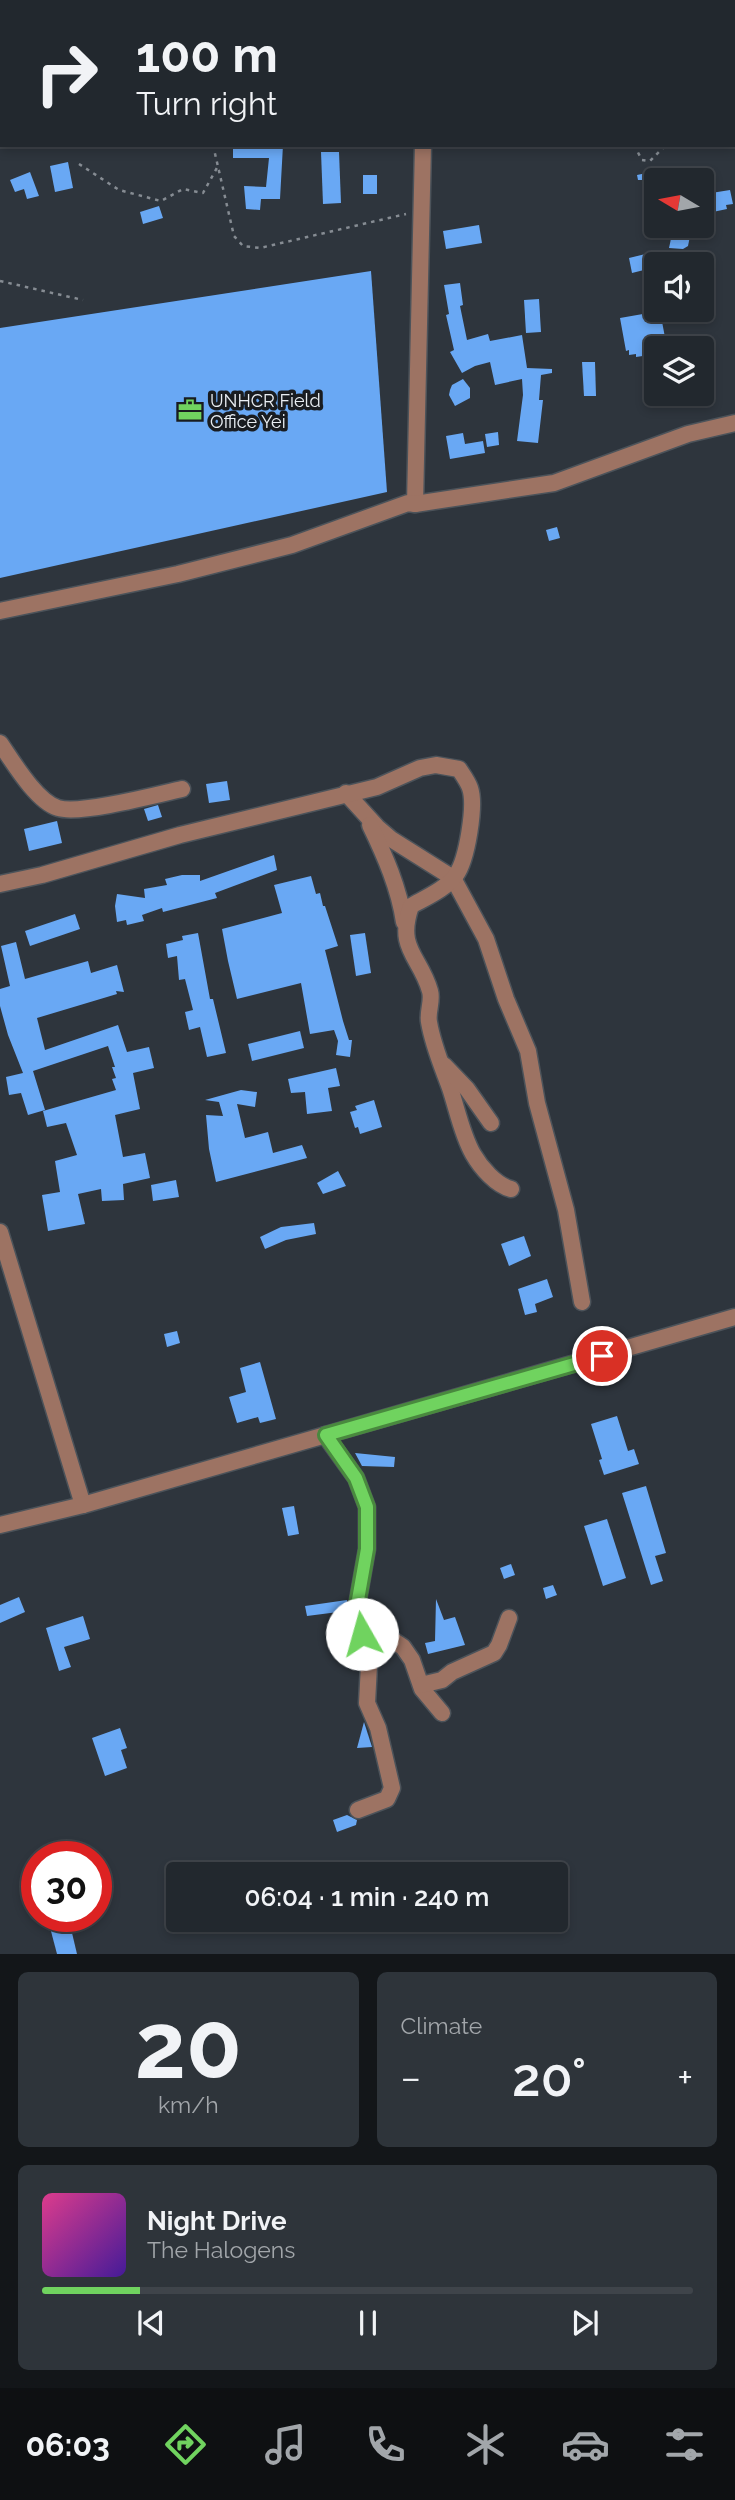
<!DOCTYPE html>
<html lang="en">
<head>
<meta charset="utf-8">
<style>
	body { margin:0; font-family:Raleway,sans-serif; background:#2e343a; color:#f1f3f6; height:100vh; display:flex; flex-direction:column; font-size:26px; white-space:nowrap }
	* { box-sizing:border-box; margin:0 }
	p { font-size:23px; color:#a2a6aa }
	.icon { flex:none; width:38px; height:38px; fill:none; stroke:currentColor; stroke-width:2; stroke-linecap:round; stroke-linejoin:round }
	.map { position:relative; height:1954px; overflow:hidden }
	.sheet { display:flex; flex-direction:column; gap:18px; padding:18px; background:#131619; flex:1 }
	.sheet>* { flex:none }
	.top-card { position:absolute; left:0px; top:0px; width:735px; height:147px; box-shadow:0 4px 10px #0003,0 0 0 2px #3f444a; background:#22282e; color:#f1f3f6; overflow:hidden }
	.needle { width:46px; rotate:280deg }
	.controls { position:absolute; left:644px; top:168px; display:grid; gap:14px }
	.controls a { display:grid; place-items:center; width:70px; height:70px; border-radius:7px; background:#22282e; box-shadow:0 4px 10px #0003,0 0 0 2px #3f444a; font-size:35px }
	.speed { position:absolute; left:21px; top:1841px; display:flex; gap:14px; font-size:35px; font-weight:700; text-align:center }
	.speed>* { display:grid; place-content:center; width:91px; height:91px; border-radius:50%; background:#22282e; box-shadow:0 4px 10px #0003,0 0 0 2px #3f444a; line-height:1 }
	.speed .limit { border:10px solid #d22; background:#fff; color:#111 }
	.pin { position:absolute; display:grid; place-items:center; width:60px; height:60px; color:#fff; margin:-30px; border:4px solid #fff; border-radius:50%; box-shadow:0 2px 7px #0007 }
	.me { position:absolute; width:77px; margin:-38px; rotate:353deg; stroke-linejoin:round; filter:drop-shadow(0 0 5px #0008) }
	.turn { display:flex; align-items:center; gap:24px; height:147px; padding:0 21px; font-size:32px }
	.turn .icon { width:91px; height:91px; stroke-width:2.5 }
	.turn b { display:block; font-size:49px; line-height:60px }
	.big { font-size:52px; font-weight:600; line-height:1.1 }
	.sheet .widget { flex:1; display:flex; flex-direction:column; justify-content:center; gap:10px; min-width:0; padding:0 24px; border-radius:10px; background:#2e343a }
	.sheet .dial { align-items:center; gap:0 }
	.dial b { font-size:91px; line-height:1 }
	.song { display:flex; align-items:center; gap:21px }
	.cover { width:84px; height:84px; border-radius:10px; background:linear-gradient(135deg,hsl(330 70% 55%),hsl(260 70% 35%)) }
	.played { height:7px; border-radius:4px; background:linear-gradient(90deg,#70d35f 15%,#3f444a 15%) }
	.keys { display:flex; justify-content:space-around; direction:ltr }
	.heat { display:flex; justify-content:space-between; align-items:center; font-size:38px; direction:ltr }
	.sheet .tiles { flex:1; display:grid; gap:18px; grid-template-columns:1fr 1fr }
	.widget:last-child { grid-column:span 2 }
	.trip { position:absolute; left:166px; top:1862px; width:402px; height:70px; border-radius:7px; background:#22282e; box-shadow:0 4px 10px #0003,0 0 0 2px #3f444a; font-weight:600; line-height:70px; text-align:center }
	.tab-bar { display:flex; height:112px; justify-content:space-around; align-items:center; background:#0e1012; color:#a2a6aa }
	.tab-bar .icon { width:49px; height:49px }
	.tab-bar .current { color:#70d35f }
	.tab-bar b { font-size:32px; color:#f1f3f6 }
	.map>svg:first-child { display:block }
	.building { fill:#69a8f4 }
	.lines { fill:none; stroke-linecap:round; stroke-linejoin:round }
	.minor-casing { stroke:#4c535a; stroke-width:19 }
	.path { stroke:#868c93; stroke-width:2.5; stroke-dasharray:3.5 5; stroke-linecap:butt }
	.minor { stroke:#9d7363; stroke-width:16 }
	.route-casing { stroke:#49893e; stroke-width:18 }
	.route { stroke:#70d35f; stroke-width:12 }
	.labels { text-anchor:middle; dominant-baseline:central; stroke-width:7; stroke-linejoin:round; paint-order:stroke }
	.poi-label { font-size:18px; fill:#e9eef3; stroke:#191c20; text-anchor:start }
</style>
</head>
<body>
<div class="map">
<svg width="735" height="1954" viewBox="0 0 735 1954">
	<rect width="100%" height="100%" fill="#2e353d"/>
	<g class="building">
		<path d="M233,145H283L280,199H261L260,210L246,209L244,186L266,187L269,158H233Z"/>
		<path d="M321,152H339L341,203L323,204Z"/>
		<path d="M68,162L73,188L55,192L50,166Z"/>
		<path d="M670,168L672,180H656V211H651L645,180H638L637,175Z"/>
		<path d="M30,172L39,196L27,199L24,189L15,192L10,180Z"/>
		<rect x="363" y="175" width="14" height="19"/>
		<path d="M730,190L733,204L726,205L727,209L708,213L705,194Z"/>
		<path d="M159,206L163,218L143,224L140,212Z"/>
		<path d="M479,225L482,243L446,249L443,231Z"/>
		<path d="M682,229L690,236L688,246L683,249L669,248L672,234Z"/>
		<path d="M662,250L665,264H656V267L632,273L629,258Z"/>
		<path d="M371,271L387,492L0,578V328Z"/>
		<path d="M460,283L463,305L460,306L467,340L488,334L490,341L522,335L527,368L552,369V373L541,375L539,400H543L538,443L517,441L523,395L522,379L495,385L490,362L475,366L462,373L450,352L454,350L446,315L449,314L444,285Z"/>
		<path d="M539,299L541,332L526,333L524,300Z"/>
		<path d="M660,311L667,348H656V354L636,357V354L629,355V350L626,351L620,318Z"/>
		<path d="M582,362H595L596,396H584Z"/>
		<path d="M463,379L470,388V398L455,406L449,395L450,390L452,385Z"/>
		<path d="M498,432L499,445L487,447L485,434Z"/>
		<path d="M463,433L465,444L483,441L485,453L450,459L446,436Z"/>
		<path d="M557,527L560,538L549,541L546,530Z"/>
		<path d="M227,781L230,800L209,803L206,784Z"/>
		<path d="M158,805L162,817L148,821L144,809Z"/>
		<path d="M57,821L62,843L29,851L24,829Z"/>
		<path d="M274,855L277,870L215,893L217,898L163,912L162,908L142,915L144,921L127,925L126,920L117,922L115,906L117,894L145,898L144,889L167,885L165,879L182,875H200V881Z"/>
		<path d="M311,876L316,894L320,893L323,906H325L338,946L325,950L343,1021L349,1040H352L350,1057L336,1055L338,1041L334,1030L310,1034L301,983L237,999L228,961L222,929L282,913L274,885Z"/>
		<path d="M75,914L80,929L30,946L25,931Z"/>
		<path d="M198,933L210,999H213L226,1053L207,1057L200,1027L189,1030L185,1012L193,1010L185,979L179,980L177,956L168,958L166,944L183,940L182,936Z"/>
		<path d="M365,933L371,973L356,976L350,935Z"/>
		<path d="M16,942L25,979L88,961L91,973L117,965L124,992L116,991L117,994L37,1018L45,1050L118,1025L127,1052L149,1047L154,1068L133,1073L140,1109L115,1115L123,1157L145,1153L150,1178L123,1184L124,1200L102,1201L101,1189L78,1194L85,1224L48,1231L42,1195L60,1192L55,1161L77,1155L66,1123L47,1127L43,1111L116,1090L112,1079L116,1078L112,1067H115L108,1046L30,1072L33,1071L45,1110L28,1115L21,1093L9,1095L6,1077L23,1073L8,1035L0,1006V989L10,986L1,946Z"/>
		<path d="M300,1031L304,1048L252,1061L248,1044Z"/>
		<path d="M336,1068L340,1086L328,1088L332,1111L307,1114L305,1092L291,1093L288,1079Z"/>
		<path d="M241,1090L257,1092L255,1107L237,1104L245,1138L268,1132L273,1153L302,1145L307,1158L216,1182L209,1149L206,1115L223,1116L219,1102L205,1100Z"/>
		<path d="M374,1100L382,1127L360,1134L358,1127L355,1128L350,1112L357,1110L355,1106Z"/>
		<path d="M338,1171L346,1186L323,1194L317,1183Z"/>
		<path d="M176,1180L179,1197L153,1201L151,1185Z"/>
		<path d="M314,1223L316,1234L286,1240L265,1249L260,1237L281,1227Z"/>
		<path d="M524,1236L531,1256L509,1266L501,1244Z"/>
		<path d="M547,1279L553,1297L535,1304L537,1312L525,1315L518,1289Z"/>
		<path d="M177,1331L180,1343L167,1347L164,1334Z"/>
		<path d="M260,1362L276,1419L260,1423L258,1417L237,1423L229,1397L246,1392L240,1368Z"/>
		<path d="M617,1416L628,1451L634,1449L639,1464L604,1475L599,1460L602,1459L591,1424Z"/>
		<path d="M355,1453L395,1457L394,1467L362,1466Z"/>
		<path d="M646,1486L666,1553L655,1556L663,1581L651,1585L622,1493Z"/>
		<path d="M294,1506L299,1534L288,1536L282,1508Z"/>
		<path d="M607,1519L626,1578L603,1586L584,1526Z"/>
		<path d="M511,1564L515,1575L504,1579L500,1568Z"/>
		<path d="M553,1585L557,1595L546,1599L543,1588Z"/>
		<path d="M19,1597L25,1612L0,1623V1605Z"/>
		<path d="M436,1599L444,1620L455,1617L465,1645L428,1654L425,1643L435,1641Z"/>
		<path d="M347,1600L346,1611L307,1616L305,1606Z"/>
		<path d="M83,1616L90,1639L64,1647L71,1667L59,1671L46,1628Z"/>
		<path d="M364,1722L372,1747L357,1748Z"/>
		<path d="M120,1728L127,1748L121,1750L127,1768L105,1776L92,1738Z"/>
		<path d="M347,1815L357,1820L356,1825L337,1832L333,1820Z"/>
		<path d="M47,1916H68L77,1954H57Z"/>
	</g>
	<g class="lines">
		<g class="minor-casing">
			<g id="minor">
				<path d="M427,2V0"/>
				<path d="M415,504L423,145"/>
				<path d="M0,611L178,574L292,545L408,503L415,504L554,483L688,434L735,423"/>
				<path d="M0,743C13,762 36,801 58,808C80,815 156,795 182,789"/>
				<path d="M346,793L377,827L391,839L453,878L486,939L506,999L528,1051L537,1103L566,1210L582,1302"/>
				<path d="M370,825C385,856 399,888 404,922"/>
				<path d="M0,884L42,875L180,835L377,787L420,768L436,765L459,769C463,775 468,782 470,788C476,805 467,860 456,875C446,889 425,898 411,906C396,949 420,956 430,991C433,1001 427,1012 429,1022C433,1046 442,1066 450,1088C457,1109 462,1135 473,1154C481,1168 496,1185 511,1189"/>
				<path d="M444,1065L467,1089L491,1123"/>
				<path d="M0,1232L83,1505"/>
				<path d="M325,1435L356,1478L367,1507V1549L356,1611L361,1628L385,1635L403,1647L412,1660L422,1689L442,1713"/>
				<path d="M0,1525L83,1505L735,1317"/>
				<path d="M421,1685L442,1680L452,1672L494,1653L499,1645L509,1618"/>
				<path d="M358,1810L387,1799L392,1788L378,1728L367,1703L369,1665L361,1628"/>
			</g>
		</g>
		<g class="path">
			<path d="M123,0L126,2"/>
			<path d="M733,138H735"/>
			<path d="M213,145L234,236L243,246L260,248L406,214"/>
			<path d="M634,145L642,160L650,161L666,145"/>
			<path d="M79,164L119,190L161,201L183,189L203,193L218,166"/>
			<path d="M0,281L83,300"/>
		</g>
		<use href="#minor" class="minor"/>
	</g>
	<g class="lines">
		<g class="route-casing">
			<path id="route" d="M362,1634L356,1611L367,1549V1507L356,1478L326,1435L602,1356"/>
		</g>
		<use href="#route" class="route"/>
	</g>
	<defs>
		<g id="office-bare" transform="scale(1.89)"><path d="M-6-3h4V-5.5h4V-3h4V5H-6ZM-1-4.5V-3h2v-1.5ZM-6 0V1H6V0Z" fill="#70d35f" stroke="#191c20" stroke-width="2.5" paint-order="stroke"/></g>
	</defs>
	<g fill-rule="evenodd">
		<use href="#office-bare" x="190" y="410"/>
	</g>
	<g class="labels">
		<g class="poi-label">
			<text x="210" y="400">UNHCR Field<tspan x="210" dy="21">Office Yei</tspan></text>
		</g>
	</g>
</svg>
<div class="controls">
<a><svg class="needle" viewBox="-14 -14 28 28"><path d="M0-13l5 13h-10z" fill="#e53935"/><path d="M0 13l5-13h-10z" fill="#a2a6aa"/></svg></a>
<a><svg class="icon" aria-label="sound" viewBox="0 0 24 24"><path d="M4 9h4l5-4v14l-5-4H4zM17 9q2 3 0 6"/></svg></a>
<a><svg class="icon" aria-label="layers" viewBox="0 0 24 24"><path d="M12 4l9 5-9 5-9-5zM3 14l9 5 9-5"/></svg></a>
</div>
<div class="speed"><div class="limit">30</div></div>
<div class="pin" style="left:602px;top:1356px;background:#d93025"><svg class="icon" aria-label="arrive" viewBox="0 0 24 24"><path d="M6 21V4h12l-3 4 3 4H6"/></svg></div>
<svg class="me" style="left:362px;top:1634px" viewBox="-20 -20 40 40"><circle r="19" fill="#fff"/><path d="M0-13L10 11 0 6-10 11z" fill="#70d35f"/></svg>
<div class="trip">06:04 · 1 min · 240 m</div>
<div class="top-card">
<div class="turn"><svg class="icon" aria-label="right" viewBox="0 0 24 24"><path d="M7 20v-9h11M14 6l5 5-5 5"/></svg><div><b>100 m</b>Turn right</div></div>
</div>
</div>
<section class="sheet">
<div class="tiles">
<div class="widget dial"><b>20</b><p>km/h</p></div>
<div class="widget"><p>Climate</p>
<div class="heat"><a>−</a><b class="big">20°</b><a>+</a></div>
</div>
<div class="widget">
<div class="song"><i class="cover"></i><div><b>Night Drive</b><p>The Halogens</p></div></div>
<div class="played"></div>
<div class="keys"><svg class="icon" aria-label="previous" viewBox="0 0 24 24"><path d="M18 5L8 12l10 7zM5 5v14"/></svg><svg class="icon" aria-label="pause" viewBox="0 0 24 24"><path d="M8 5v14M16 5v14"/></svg><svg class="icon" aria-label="next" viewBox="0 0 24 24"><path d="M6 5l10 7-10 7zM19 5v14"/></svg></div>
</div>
</div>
</section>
<nav class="tab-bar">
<b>06:03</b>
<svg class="icon current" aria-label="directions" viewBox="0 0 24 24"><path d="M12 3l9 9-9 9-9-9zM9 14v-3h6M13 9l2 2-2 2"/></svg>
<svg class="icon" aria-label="music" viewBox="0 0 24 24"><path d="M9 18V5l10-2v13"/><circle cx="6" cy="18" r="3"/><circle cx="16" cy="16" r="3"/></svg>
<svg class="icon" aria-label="phone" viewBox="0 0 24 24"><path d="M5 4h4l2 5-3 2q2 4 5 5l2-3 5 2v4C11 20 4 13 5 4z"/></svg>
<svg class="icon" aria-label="climate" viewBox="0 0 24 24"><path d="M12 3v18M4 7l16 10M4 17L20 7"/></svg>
<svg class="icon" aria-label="car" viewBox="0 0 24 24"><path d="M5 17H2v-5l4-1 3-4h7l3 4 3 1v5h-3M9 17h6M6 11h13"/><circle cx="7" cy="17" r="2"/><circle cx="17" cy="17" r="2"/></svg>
<svg class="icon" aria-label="filters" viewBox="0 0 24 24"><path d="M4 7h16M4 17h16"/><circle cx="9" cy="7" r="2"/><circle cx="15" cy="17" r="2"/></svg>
</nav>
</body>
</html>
